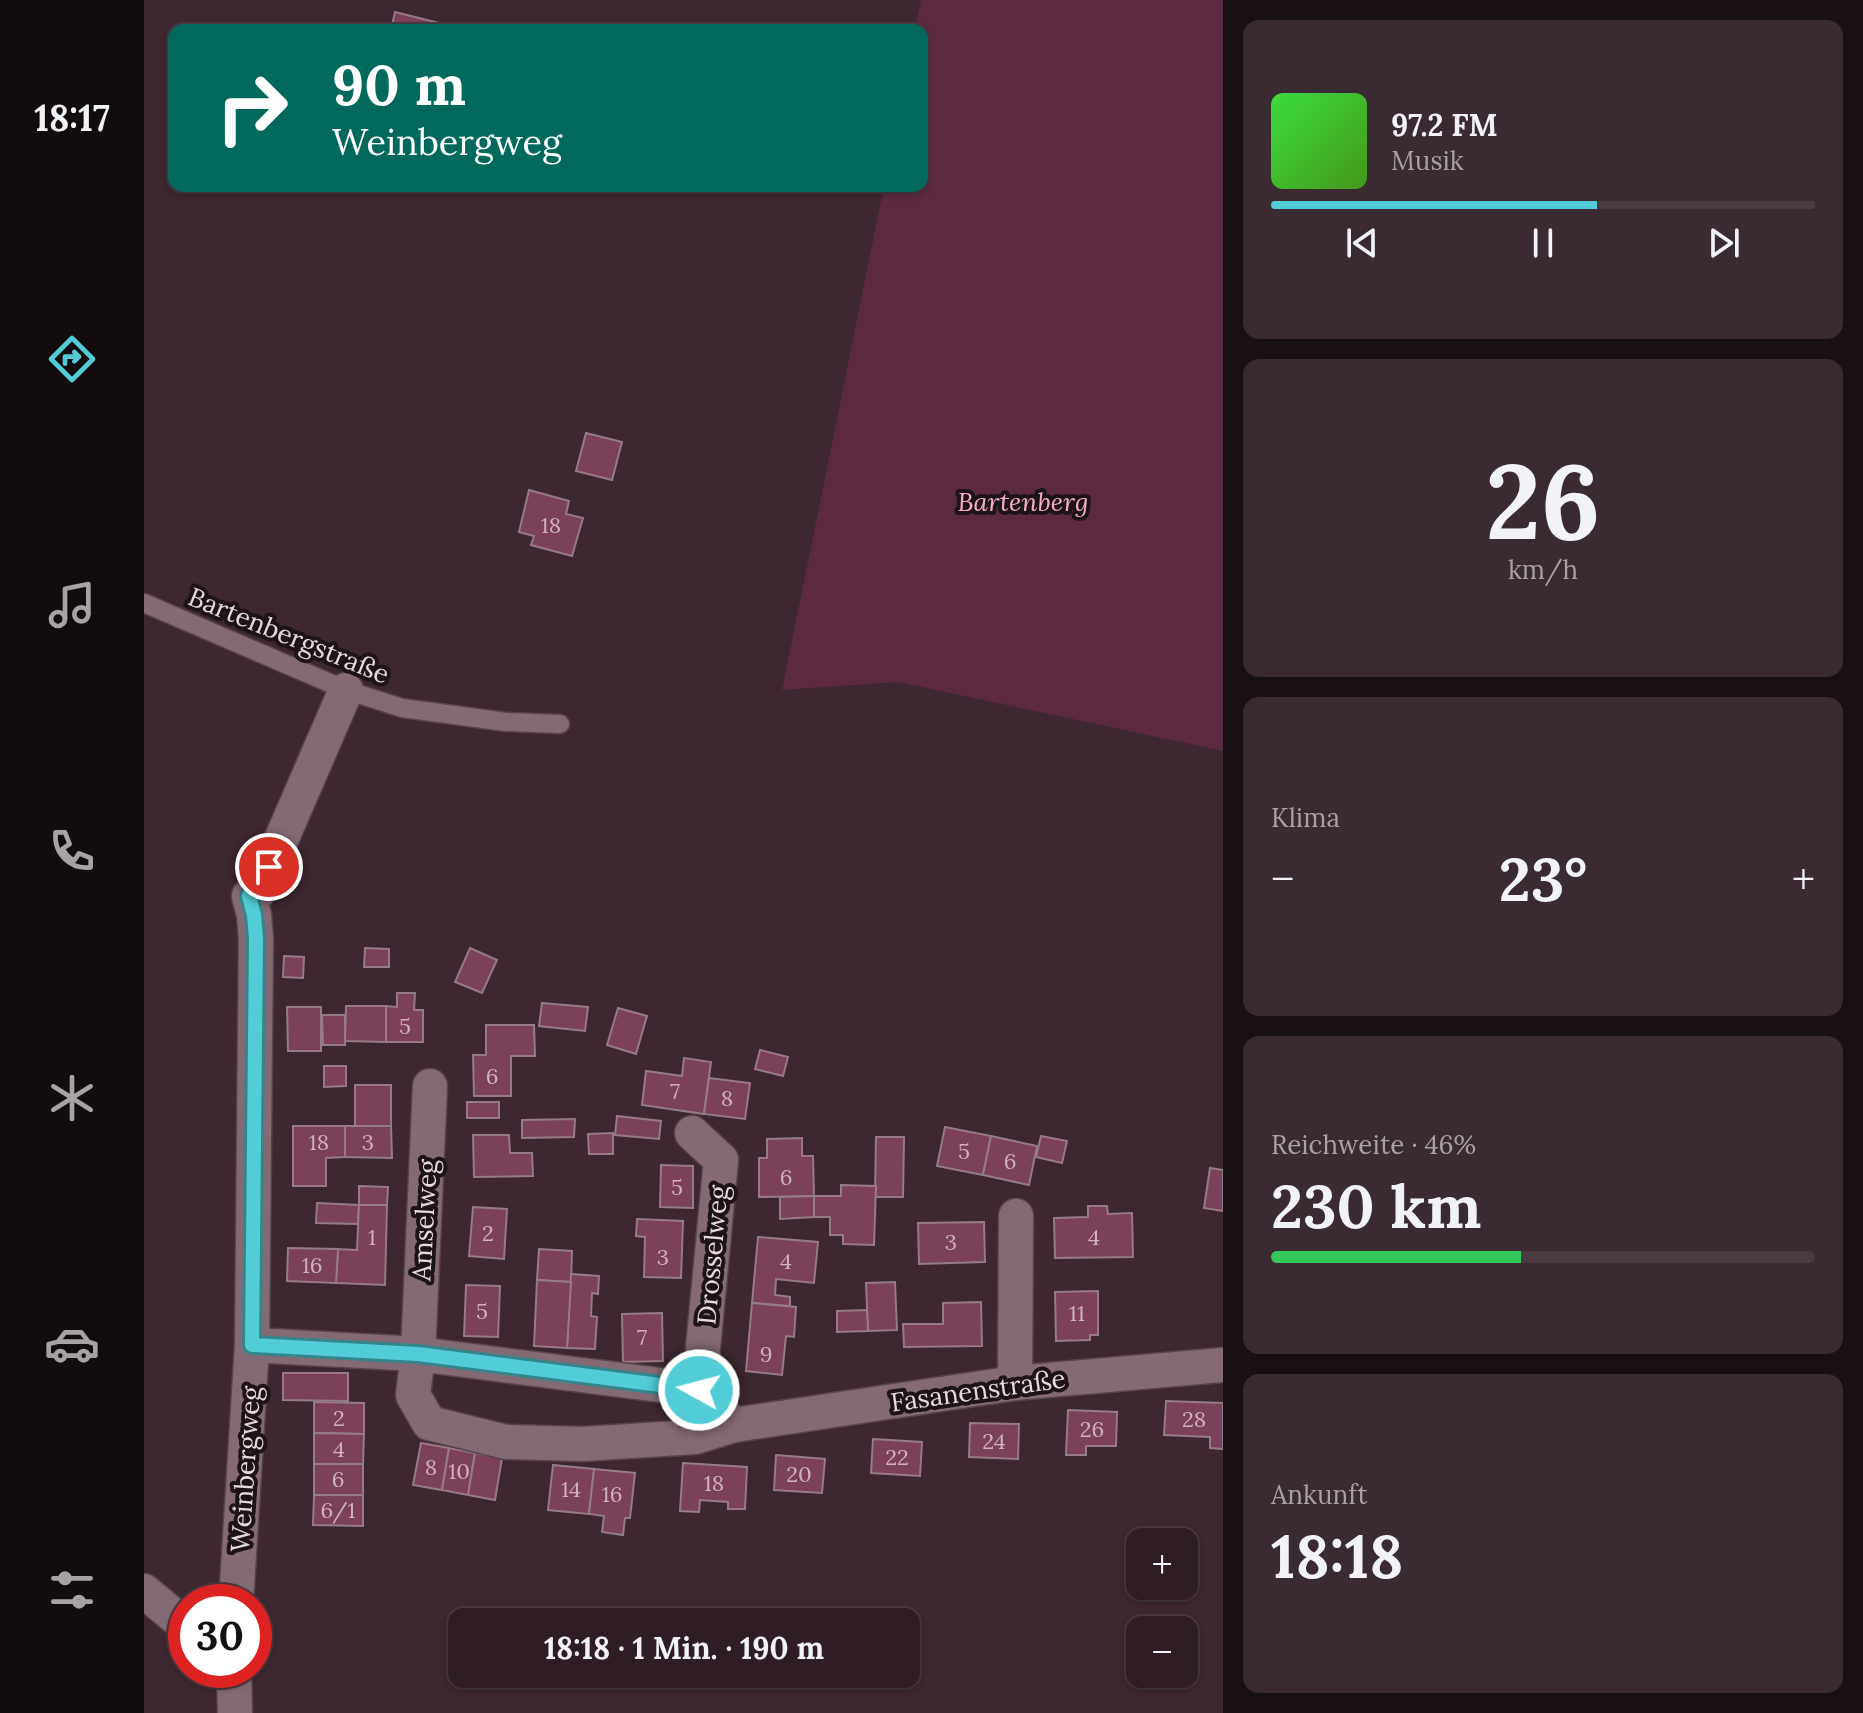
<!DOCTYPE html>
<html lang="de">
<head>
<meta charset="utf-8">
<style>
	body { margin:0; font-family:Lora,serif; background:#3a2a31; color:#f1f3f6; height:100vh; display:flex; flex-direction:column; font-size:30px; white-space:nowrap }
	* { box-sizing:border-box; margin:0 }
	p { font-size:26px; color:#a7a2a6 }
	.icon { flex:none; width:44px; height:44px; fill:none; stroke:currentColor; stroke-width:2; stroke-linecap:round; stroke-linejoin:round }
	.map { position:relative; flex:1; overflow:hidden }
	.sheet { display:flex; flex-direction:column; gap:20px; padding:20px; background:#191014; width:640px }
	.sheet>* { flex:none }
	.top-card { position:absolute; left:24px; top:24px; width:760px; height:168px; border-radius:16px; box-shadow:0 2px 6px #0004,0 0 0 2px #493b41; background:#00695c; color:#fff; overflow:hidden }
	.tools { position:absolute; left:982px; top:1528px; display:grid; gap:16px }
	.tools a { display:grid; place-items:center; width:72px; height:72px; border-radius:16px; background:#2e1d24; box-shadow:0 2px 6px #0004,0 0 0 2px #493b41; font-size:40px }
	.speed { position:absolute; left:24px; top:1584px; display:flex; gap:16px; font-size:40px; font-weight:700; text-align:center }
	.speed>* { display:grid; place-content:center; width:104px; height:104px; border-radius:50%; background:#2e1d24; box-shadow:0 2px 6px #0004,0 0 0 2px #493b41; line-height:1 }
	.speed .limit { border:12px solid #d22; background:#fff; color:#111 }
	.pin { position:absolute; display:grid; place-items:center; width:68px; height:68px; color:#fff; margin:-34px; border:4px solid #fff; border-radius:50%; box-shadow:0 2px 8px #0007 }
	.me { position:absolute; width:88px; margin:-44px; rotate:277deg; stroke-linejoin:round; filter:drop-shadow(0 0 6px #0008) }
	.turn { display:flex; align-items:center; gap:28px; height:168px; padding:0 32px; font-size:36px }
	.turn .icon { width:104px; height:104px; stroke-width:2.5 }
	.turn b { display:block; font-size:56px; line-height:68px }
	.big { font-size:60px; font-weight:700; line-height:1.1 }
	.sheet .card { flex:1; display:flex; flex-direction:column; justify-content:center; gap:12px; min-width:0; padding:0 28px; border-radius:16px; background:#3a2a31 }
	.sheet .dial { align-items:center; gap:0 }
	.dial b { font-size:104px; line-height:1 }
	.song { display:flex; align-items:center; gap:24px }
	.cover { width:96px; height:96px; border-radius:12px; background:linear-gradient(135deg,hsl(120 70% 55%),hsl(100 70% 35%)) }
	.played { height:8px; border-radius:4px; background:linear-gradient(90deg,#52ccd6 60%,#493b41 60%) }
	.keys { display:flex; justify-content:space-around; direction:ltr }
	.heat { display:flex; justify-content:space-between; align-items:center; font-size:44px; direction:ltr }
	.charge { height:12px; border-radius:6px; background:linear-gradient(90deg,#34c759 46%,#493b41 0) }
	.trip { position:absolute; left:304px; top:1608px; width:472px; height:80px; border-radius:16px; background:#2e1d24; box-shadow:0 2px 6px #0004,0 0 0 2px #493b41; font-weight:700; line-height:80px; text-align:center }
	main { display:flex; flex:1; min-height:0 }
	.tab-bar { display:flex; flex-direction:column; width:144px; justify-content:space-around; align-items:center; background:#120c0e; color:#a7a2a6 }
	.tab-bar .icon { width:56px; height:56px }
	.tab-bar .on { color:#52ccd6 }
	.tab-bar b { font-size:36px; color:#f1f3f6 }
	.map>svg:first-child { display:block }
	.green { fill:#5b2940 }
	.building { fill:#7c405b; stroke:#957b85; stroke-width:2 }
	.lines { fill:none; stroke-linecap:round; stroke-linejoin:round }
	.lane-casing { stroke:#56444b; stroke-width:21 }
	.street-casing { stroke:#56444b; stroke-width:37 }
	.lane { stroke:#846a74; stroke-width:18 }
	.street { stroke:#846a74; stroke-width:34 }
	.route-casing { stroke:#35858b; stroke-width:20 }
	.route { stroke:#52ccd6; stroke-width:14 }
	.labels { text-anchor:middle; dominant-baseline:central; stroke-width:8; stroke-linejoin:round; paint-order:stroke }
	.number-label { font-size:22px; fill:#cdb3bd }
	.park-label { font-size:26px; font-style:italic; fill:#f6acca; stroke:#1d1418 }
	.street-label { font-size:26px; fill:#e8d9de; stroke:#1d1418 }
</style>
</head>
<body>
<main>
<nav class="tab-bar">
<b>18:17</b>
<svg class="icon on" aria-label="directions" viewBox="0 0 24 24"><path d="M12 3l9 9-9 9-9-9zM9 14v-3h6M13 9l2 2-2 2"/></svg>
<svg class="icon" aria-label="music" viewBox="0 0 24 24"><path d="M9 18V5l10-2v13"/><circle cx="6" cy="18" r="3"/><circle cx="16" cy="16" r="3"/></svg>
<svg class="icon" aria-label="phone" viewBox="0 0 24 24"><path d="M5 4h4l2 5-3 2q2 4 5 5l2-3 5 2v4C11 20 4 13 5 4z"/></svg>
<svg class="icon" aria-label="climate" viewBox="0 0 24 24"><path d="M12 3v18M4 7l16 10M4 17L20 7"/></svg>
<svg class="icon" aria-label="car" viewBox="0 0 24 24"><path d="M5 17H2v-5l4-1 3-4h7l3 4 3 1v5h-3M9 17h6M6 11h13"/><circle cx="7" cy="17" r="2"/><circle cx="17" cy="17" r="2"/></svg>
<svg class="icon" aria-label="filters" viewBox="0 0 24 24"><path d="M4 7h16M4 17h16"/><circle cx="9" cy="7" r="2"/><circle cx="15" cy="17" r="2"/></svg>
</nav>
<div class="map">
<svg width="1079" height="1713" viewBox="0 0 1079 1713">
	<rect width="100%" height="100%" fill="#3d2730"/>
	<path class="green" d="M777,0H1079V751L754,682L638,690L740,186H778V30H771Z"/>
	<g class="building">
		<path d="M251,12L303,25L301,30H247Z"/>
		<path d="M442,433L478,442L468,480L432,471Z"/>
		<path d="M385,490L425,501L422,514L439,518L428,556L387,545L390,536L375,532Z"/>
		<path d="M221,948L245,949V967H220Z"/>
		<path d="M326,948L353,960L338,993L311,982Z"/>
		<path d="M140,956L160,957L159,978L139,977Z"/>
		<path d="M253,993H271L270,1010H279V1042H242V1006L253,1007Z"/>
		<path d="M398,1003L444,1007L441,1031L395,1026Z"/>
		<path d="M202,1006H242V1042L201,1041Z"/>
		<path d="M143,1007H177V1051H144Z"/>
		<path d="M474,1008L503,1016L492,1054L463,1045Z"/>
		<path d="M178,1015H201V1045H179Z"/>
		<path d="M342,1025H390L391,1056H367V1096H330L329,1055H342Z"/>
		<path d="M616,1050L644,1057L639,1076L611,1069Z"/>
		<path d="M540,1058L567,1062L560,1114L498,1105L502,1071L538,1076Z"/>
		<path d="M180,1066H202V1086L180,1087Z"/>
		<path d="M565,1078L606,1083L601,1119L560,1114Z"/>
		<rect x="211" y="1085" width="36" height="41"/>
		<rect x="323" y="1102" width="32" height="16"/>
		<path d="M473,1116L517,1121L515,1139L471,1135Z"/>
		<path d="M431,1119L430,1137L378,1138V1120Z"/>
		<path d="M149,1126H201V1157L182,1158V1186H149Z"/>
		<path d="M201,1126H247L248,1158L201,1157Z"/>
		<path d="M801,1127L847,1136L839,1175L793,1166Z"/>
		<path d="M469,1133V1154H445L444,1134Z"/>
		<path d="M329,1135H365L366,1153H388L389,1176L330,1177Z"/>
		<path d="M847,1136L893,1146L885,1185L839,1175Z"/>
		<path d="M897,1136L923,1141L918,1163L892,1157Z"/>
		<path d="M732,1137H760L759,1197H731Z"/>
		<path d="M658,1138V1156H669L670,1196L615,1197V1158H623V1139Z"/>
		<path d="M517,1165L549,1166V1208L516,1207Z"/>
		<path d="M1066,1168L1079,1170V1211L1060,1208Z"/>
		<path d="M697,1185L732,1186L730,1245L699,1244V1235H686V1217H670V1196H697Z"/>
		<path d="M215,1186L244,1187L243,1205H215Z"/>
		<path d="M670,1196V1217L636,1219V1197Z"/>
		<path d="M173,1203L215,1205L214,1224L172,1223Z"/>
		<path d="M215,1205H243L241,1285L192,1283L194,1249L213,1250Z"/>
		<path d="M944,1206H963L964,1214L988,1213L989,1257L911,1258L910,1218L944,1217Z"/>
		<path d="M329,1207L363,1209L360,1259L325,1256Z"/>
		<path d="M493,1219L539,1221L537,1278L500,1277L501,1237L492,1236Z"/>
		<path d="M840,1222L841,1262L775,1264L774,1223Z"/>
		<path d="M614,1237L674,1242L670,1283L632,1279L631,1295L646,1297V1306L608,1303Z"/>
		<path d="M144,1248L194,1249L192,1283L143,1281Z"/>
		<path d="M395,1249L428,1251L427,1282L393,1280Z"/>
		<path d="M427,1274L455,1276L454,1294L448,1293L447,1316L453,1317L451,1349L423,1348Z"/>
		<path d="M393,1280L427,1282L423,1348L390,1346Z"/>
		<path d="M751,1282L753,1330L724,1331L722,1283Z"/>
		<path d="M322,1285L356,1286L354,1337L320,1336Z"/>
		<path d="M954,1291V1335H946V1340L912,1341L911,1292Z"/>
		<path d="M837,1302L838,1346L760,1347L759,1324H799V1303Z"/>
		<path d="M608,1303L652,1307L650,1337L642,1336L638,1375L602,1371Z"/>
		<path d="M723,1310L724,1331L693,1332V1311Z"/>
		<path d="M518,1313L519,1361L479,1362L478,1314Z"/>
		<path d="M139,1373H204V1401L139,1400Z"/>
		<path d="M1022,1401L1079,1403V1449L1066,1448V1437L1020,1435Z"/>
		<path d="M170,1402L220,1403V1434L170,1433Z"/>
		<path d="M924,1410L973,1412L972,1446H942V1455H922Z"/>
		<path d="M826,1423L875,1424L874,1459L825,1457Z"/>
		<path d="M170,1433L220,1434L219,1464H170Z"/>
		<path d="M729,1439L778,1442L776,1476L727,1473Z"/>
		<path d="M277,1443L305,1448L298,1490L269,1485Z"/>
		<path d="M305,1448L331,1453L324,1495L298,1490Z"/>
		<path d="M331,1453L358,1458L351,1500L324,1495Z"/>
		<path d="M632,1455L681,1459L678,1493L630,1490Z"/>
		<path d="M539,1463L603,1467L601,1509H584V1502L556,1500L555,1512L536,1511Z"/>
		<rect x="170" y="1464" width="49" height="31"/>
		<path d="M409,1465L450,1469L445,1514L404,1510Z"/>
		<path d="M450,1469L491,1473L486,1518H481L479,1535L458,1532L460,1516L445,1514Z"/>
		<path d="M170,1495H219V1526L169,1525Z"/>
	</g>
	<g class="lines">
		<g class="lane-casing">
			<path id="lane" d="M0,603L202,690L258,708L362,722L416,724"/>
		</g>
		<g class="street-casing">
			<g id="street">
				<path d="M286,1086L274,1354L269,1395L285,1423L362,1442L439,1444L551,1437L590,1425L871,1383L1079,1365"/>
				<path d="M548,1133L577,1160L555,1390"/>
				<path d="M108,1345L274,1354L555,1390L590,1425"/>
				<path d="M871,1383L872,1216"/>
				<path d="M0,1591L42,1626"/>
				<path d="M92,1602L108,1345L112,939L110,915L105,896L115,891L202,690"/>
				<path d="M90,1670L91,1713"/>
			</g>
		</g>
		<use href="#lane" class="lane"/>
		<use href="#street" class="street"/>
	</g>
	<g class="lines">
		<g class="route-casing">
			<path id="route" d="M125,867L115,891L105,896L110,915L112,939L108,1345L274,1354L555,1390"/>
		</g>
		<use href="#route" class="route"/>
	</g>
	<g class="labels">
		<g class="number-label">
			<text x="407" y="525">18</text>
			<text x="261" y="1026">5</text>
			<text x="348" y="1076">6</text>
			<text x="531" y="1091">7</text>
			<text x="583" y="1098">8</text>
			<text x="175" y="1142">18</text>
			<text x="224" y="1142">3</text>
			<text x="820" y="1151">5</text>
			<text x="866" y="1161">6</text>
			<text x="642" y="1177">6</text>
			<text x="533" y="1187">5</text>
			<text x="344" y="1233">2</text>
			<text x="228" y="1237">1</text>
			<text x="950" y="1237">4</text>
			<text x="807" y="1242">3</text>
			<text x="519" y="1257">3</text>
			<text x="642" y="1261">4</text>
			<text x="168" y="1265">16</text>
			<text x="338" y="1311">5</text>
			<text x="933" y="1313">11</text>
			<text x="498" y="1337">7</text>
			<text x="622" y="1354">9</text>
			<text x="195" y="1418">2</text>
			<text x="1050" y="1419">28</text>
			<text x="948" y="1429">26</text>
			<text x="850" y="1441">24</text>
			<text x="195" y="1449">4</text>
			<text x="753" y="1457">22</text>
			<text x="287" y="1467">8</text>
			<text x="315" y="1471">10</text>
			<text x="655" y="1474">20</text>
			<text x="194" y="1479">6</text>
			<text x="570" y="1483">18</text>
			<text x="427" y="1489">14</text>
			<text x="468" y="1494">16</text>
			<text x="194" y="1510">6/1</text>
		</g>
		<g class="park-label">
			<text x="879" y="501">Bartenberg</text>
		</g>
		<g class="street-label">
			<text transform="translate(145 635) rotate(22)">Bartenbergstraße</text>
			<text transform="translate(280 1220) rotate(-87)">Amselweg</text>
			<text transform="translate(568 1255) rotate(-85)">Drosselweg</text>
			<text transform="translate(834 1390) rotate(-8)">Fasanenstraße</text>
			<text transform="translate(101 1469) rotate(-86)">Weinbergweg</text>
		</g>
	</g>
</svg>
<div class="tools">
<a>+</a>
<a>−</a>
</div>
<div class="speed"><div class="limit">30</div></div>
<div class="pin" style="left:125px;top:867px;background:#d93025"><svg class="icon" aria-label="arrive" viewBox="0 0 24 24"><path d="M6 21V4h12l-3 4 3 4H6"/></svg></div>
<svg class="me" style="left:555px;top:1390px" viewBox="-20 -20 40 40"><circle r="17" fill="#52ccd6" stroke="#fff" stroke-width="3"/><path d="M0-11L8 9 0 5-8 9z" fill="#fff"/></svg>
<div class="trip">18:18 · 1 Min. · 190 m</div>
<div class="top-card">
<div class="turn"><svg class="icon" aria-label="right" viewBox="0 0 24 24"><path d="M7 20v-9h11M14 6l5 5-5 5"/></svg><div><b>90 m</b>Weinbergweg</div></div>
</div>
</div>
<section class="sheet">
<div class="card">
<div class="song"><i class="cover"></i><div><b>97.2 FM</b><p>Musik</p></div></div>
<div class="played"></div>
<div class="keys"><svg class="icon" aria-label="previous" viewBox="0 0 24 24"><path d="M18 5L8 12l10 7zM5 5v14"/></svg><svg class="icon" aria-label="pause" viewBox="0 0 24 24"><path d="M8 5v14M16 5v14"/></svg><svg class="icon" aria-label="next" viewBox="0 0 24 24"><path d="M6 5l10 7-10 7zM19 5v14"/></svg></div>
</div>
<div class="card dial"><b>26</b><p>km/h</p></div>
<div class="card"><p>Klima</p>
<div class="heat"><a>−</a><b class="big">23°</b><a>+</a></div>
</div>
<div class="card"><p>Reichweite · 46%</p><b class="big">230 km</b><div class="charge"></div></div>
<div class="card"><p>Ankunft</p><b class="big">18:18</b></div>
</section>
</main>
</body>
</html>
